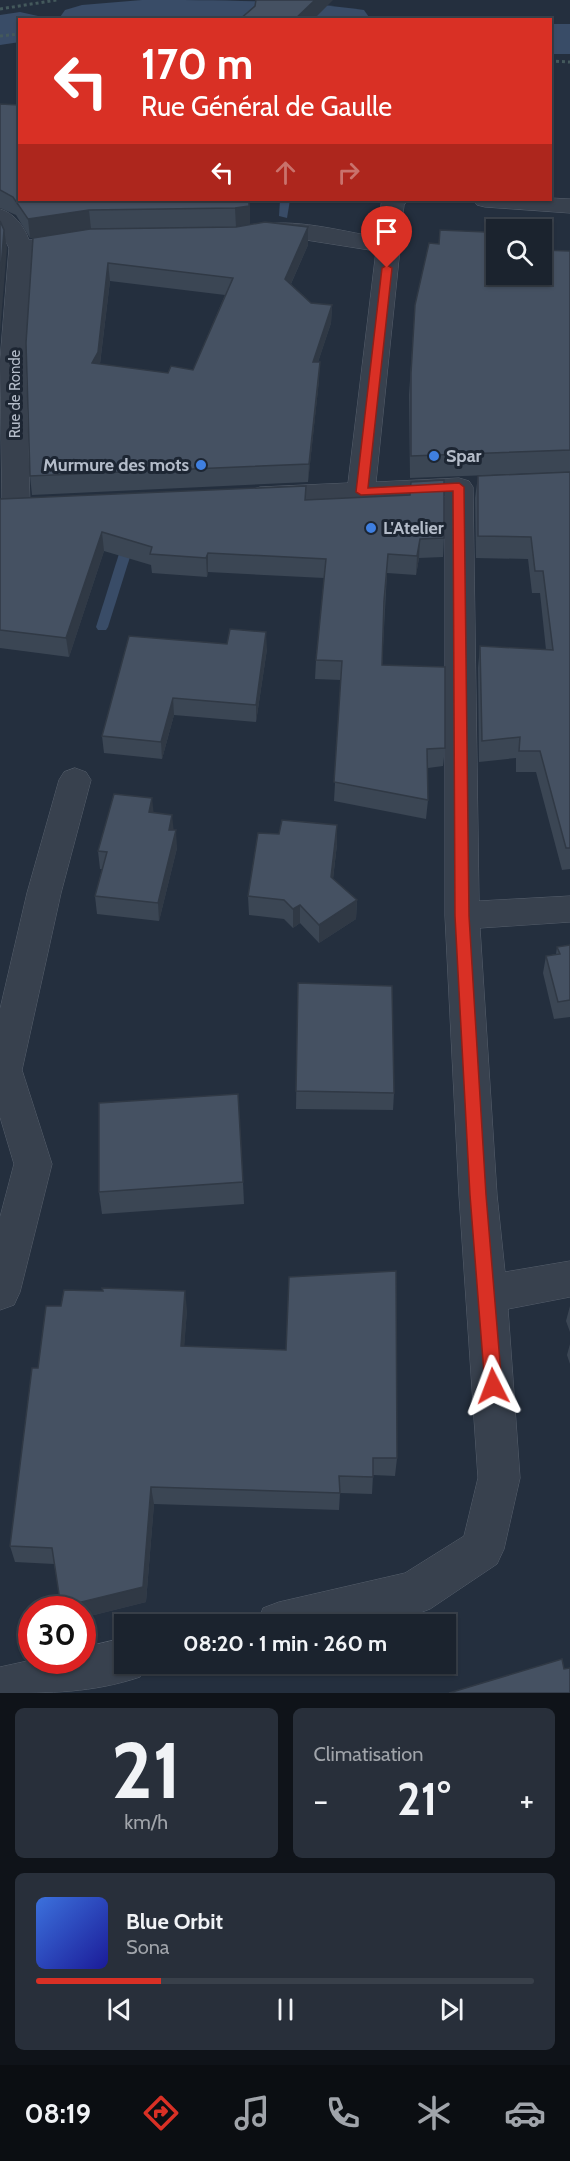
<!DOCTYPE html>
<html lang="fr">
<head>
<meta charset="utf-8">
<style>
	body { margin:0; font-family:Cabin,sans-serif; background:#282f3a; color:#f1f3f6; height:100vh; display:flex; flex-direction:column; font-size:22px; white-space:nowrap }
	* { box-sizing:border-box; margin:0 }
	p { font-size:20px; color:#a0a4aa }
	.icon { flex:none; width:33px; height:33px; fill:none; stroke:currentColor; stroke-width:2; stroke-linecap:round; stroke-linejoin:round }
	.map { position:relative; height:1693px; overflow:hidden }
	.sheet { display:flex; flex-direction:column; gap:15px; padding:15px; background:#0f1319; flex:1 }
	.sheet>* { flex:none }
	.banner { position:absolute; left:18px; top:18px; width:534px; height:183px; border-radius:0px; box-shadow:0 2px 4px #0004,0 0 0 2px #39404a; background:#d93025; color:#fff; overflow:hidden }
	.tools { position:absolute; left:486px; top:219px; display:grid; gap:12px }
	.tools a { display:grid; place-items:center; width:66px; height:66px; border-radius:0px; background:#1b232e; box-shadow:0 2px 4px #0004,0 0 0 2px #39404a; font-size:30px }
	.speed { position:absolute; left:18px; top:1596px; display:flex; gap:12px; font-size:30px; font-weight:700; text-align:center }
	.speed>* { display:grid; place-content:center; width:78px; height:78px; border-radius:50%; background:#1b232e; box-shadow:0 2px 4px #0004,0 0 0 2px #39404a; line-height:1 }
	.speed .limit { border:9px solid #d22; background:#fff; color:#111 }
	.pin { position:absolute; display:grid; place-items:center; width:51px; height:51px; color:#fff; margin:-62px -26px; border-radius:50% 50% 50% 0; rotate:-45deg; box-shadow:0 0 6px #0007 }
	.pin .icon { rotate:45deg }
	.me { position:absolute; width:66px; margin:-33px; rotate:357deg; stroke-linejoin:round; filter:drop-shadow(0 0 4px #0008) }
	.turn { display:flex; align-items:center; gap:21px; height:126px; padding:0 24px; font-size:27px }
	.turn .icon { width:78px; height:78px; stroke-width:2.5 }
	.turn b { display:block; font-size:42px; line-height:51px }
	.lanes { display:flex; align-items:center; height:57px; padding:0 24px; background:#0003; justify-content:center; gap:30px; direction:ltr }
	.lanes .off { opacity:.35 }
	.big { font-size:45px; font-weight:800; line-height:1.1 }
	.sheet .tile { flex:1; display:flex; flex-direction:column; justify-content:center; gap:9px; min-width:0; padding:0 21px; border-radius:9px; background:#282f3a }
	.sheet .dial { align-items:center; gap:0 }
	.dial b { font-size:78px; line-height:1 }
	.song { display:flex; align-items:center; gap:18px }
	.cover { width:72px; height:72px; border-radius:9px; background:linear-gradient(135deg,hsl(220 70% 55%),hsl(240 70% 35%)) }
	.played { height:6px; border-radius:3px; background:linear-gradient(90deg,#d93025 25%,#39404a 25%) }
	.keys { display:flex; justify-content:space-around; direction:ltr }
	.heat { display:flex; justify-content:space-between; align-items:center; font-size:33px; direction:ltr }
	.sheet .tiles { flex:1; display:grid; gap:15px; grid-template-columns:1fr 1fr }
	.tile:last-child { grid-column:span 2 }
	.trip { position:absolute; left:114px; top:1614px; width:342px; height:60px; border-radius:0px; background:#1b232e; box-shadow:0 2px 4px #0004,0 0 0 2px #39404a; font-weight:800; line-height:60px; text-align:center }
	.tab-bar { display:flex; height:96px; justify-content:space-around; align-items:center; background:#0b0e12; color:#a0a4aa }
	.tab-bar .icon { width:42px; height:42px }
	.tab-bar .selected { color:#d93025 }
	.tab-bar b { font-size:27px; color:#f1f3f6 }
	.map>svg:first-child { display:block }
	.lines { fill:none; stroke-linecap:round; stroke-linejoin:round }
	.stream { fill:#394c67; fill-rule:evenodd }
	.river { fill:#394c67; fill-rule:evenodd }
	.minor-casing { stroke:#565f6c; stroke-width:1 }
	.path { stroke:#44595c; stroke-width:3; stroke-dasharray:3 3; stroke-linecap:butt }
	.minor { fill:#38414e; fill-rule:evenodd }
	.wall { fill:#3b4654; fill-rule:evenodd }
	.shaded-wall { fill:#303945 }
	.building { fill:#455162; stroke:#303945; stroke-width:1.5; fill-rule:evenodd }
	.route { fill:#d93025; stroke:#8d1f18; stroke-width:1.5 }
	.shop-dot { fill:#3f7fe0; stroke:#1d2633; stroke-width:2 }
	.labels { text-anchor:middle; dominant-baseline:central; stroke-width:6; stroke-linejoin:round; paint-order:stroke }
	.far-street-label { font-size:15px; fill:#b4bcc9; stroke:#1d2633 }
	.poi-label { font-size:18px; font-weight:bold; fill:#b4bcc9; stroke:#1d2633; text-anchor:start }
</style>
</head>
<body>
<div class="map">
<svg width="570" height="1693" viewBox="0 0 570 1693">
	<rect width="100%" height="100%" fill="#242f3e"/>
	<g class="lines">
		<g class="stream">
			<path d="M280,200H290L287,218L279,216Z"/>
			<path d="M129,537L135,541L108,627L106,630H98L96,627L123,541Z"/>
		</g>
		<g class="river">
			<path d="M142,0C213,0 295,0 364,10L371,20H58L65,10L82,5Z"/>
			<path d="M20,12L38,16L40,20H20V42L0,45V15Z"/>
			<rect x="550" y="24" width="20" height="30"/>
		</g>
		<g class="minor-casing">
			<g id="minor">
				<path d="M550,198L570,199V213L485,207L477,205L473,200H550Z"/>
				<path d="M382,200H408L404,205L400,244L402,246L400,249L376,482L459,478L469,481L473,487L479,901L570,896V922L480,928L497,1195L505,1272L570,1261V1297L508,1309L520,1478L504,1549L497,1564L430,1609L414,1615L374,1624H257L263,1608L279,1602L405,1573L464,1536L478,1478L459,1195L445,916V496L260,505L250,502L246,496L250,490L260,487L348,483L376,251L287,237L256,236L252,231L256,226C292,217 340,231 377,237Z"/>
				<path d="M0,209C14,213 24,226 29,240L76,233L84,235L88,240L84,245L33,253L26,361L30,506L26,512L16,515L6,512L2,506L0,361L9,248L0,230Z"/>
				<path d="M75,768L86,772L91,780L61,893L22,1070L52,1164L20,1292L14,1305L0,1310V1217L14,1164L0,1117V1009L27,893L59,780L64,772Z"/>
				<path d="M124,1638V1664H146L140,1677C92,1693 50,1693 0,1693V1667L32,1660H82V1648Z"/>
			</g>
		</g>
		<g class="path">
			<path d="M0,9L57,0"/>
			<path d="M195,20H236"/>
			<path d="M0,36L20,34"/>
			<path d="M550,61L570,62"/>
		</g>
		<use href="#minor" class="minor"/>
	</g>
	<g class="wall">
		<path d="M0,104L250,200V224L236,227L91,229L30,238L16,215L0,208Z"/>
		<path d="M308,227V245L291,284L311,303L332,305L331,323L318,362L319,380L308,482L32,495L30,476L33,238ZM110,281L225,295L193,370L168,373L100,364Z"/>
		<path d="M440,230L486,236L496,274L570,251V472L410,478L409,395L415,305L439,244Z"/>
		<path d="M570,472V869L562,870L536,772H516V758L479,762L478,668L480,646L546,650L540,593H532L528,559L476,558L475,498L478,476Z"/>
		<path d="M411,482L444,538L443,557L419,558L416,575L387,573L382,665L445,748L443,766L428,768V800L426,819L334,801L341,680L315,679L316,660L324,578L208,572L207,577L152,573L151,565L104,551L69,657L0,648V499L306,486V500L410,495Z"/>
		<path d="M129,636L267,649L256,722L174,715L162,759L104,753L102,736Z"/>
		<path d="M153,813L173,830L177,848L159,921L97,914L95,896L102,869H100L98,851Z"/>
		<path d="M337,825V844L333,879L357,900L356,919L319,943L300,923L293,928L284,919L249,915L248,896L279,834Z"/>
		<path d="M570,945V1017L554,1019L543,973L546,956L556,954L557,947Z"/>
		<path d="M298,983L394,1093L393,1110L296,1109Z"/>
		<path d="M243,1182L244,1204L102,1214L99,1192Z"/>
		<path d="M570,1306V1332L566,1321Z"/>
		<path d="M187,1310L184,1346L397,1458L395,1476L373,1475L372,1494L340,1493L339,1510L154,1504L146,1602L82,1618V1610H62L54,1564L15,1562L10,1546L38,1368Z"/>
		<path d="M570,1344V1364L567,1355Z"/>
	</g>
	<g class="shaded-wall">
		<path d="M315,0H333L313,20H294Z"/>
		<path d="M250,200V224L236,227L235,208Z"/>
		<path d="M89,210L91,229L30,238L28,219Z"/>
		<path d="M308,227V245L285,297V279Z"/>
		<path d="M4,230L7,248L0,333V282Z"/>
		<path d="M108,263L110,281L99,371L92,363Z"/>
		<path d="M332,305L331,323L312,380L313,362Z"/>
		<path d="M320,362L319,380L308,482L309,464Z"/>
		<path d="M102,532L104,551L69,657L66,638Z"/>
		<path d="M420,539L419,558L416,575L417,556Z"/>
		<path d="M208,553V572L207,577L206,558Z"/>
		<path d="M266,632L267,649L256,722V705Z"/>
		<path d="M173,698L174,715L162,759L161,742Z"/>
		<path d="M152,798L154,816L149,812Z"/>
		<path d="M172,815L174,833L169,830Z"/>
		<path d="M337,825V844L331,896V877Z"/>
		<path d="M176,830L177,848L159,921L158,903Z"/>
		<path d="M357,900L356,919L319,943V925Z"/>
		<path d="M300,905V923L293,928V909Z"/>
		<path d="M185,1291L187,1310L183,1364L181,1346Z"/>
		<path d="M151,1487L154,1504L146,1602L82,1618V1610H62L61,1607Z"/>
	</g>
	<g class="building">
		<path d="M256,0H315L294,20H239L255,6Z"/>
		<path d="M0,104L20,105V200H249V206L235,208L89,210L28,219L13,197L0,190Z"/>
		<path d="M0,221L4,230L0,282Z"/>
		<path d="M265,222L308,227L285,279L311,303L332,305L313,362H320L309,464L30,476L26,343L33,238L90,229L236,227ZM108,263L233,278L193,370L171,366L168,373L92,363L98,352Z"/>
		<path d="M440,230L486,232V236L496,237V274H542V250L570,251V450L411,456V373L415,305L429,243L439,244Z"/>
		<path d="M570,472V848H566L540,751H519L520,737L482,741L480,646L553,650L543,571H535L531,537L478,536V476Z"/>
		<path d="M444,480V538L420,539L417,556L388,554L384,601L382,665L445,667V748L427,749L428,800L334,782L342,661L316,660L326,559L208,553L206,558L150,554L152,547L102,532L66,638L0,630V499L306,486L305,500L410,495L411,482Z"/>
		<path d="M230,629L266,632L256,705L173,698L161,742L102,736L129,636L227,644Z"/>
		<path d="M114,794L152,798L149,812L172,815L169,830H176L158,903L95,896L107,852L98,851Z"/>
		<path d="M282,820L337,825L331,877L357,900L319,925L300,905L293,909L284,900L248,896L258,833L279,834Z"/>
		<path d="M570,945V1000L558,1002L546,956L560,954L557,947Z"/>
		<path d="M298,983L392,986L394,1093L296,1091Z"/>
		<path d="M238,1094L243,1182L99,1192V1103Z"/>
		<path d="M396,1271L397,1458H373V1477L339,1476L340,1493L151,1487L143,1587L61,1607L52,1548L10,1546L32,1368H38L46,1306H61L64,1290L103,1291L102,1288L185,1291L181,1346L286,1350L289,1277Z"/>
		<path d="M562,1659L564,1669L570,1668V1693H449Z"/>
	</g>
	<path class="route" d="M387,265L392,268L368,488L459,483L464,487L469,916L486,1195L502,1386L499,1392L493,1394L487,1392L485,1386L470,1195L455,916L453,491L361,495L356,492L382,268Z"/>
	<g class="shop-dot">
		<circle cx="434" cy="456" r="6"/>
		<circle cx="201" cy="465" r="6"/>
		<circle cx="371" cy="528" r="6"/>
	</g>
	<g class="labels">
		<g class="far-street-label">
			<text transform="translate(15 394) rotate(-90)">Rue de Ronde</text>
		</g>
		<g class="poi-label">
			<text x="446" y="456">Spar</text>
			<text x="189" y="465" text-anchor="end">Murmure des mots</text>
			<text x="383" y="528">L'Atelier</text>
		</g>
	</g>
</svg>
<div class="tools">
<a><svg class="icon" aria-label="search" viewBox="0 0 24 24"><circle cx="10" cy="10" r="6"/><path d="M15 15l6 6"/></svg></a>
</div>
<div class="speed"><div class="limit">30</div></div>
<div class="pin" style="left:387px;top:268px;background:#d93025"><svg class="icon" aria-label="arrive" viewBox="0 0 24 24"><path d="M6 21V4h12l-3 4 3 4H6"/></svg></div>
<svg class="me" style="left:493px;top:1386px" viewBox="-20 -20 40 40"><path d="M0-17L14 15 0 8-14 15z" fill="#d93025" stroke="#fff" stroke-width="4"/></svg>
<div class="trip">08:20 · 1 min · 260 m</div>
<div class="banner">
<div class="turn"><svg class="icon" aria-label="left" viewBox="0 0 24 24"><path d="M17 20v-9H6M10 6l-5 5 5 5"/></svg><div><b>170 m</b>Rue Général de Gaulle</div></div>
<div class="lanes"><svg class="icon" aria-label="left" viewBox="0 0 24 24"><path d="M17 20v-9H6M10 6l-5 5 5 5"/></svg><svg class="icon off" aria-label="ahead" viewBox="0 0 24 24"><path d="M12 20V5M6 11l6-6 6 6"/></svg><svg class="icon off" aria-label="right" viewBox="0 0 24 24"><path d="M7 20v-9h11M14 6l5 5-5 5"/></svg></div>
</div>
</div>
<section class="sheet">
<div class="tiles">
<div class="tile dial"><b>21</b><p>km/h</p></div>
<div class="tile"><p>Climatisation</p>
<div class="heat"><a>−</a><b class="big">21°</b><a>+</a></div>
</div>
<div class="tile">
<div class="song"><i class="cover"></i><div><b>Blue Orbit</b><p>Sona</p></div></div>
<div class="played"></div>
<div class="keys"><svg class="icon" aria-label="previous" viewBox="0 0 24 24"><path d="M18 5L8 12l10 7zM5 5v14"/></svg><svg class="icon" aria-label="pause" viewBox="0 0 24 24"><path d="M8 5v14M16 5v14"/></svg><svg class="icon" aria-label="next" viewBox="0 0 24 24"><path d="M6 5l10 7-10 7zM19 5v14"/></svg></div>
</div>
</div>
</section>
<nav class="tab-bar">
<b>08:19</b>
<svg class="icon selected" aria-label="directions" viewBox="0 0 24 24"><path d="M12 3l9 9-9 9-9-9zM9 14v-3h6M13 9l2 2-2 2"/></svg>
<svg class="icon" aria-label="music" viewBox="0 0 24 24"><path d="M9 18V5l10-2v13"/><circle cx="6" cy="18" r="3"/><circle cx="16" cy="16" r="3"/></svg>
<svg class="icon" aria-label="phone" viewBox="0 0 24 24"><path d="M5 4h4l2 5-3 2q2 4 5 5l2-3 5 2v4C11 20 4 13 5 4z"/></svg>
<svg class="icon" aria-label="climate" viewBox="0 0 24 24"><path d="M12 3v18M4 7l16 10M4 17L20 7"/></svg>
<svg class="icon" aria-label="car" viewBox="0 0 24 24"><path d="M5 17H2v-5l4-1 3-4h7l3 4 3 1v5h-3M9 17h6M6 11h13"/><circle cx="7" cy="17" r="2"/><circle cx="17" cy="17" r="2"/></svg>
</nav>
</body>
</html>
